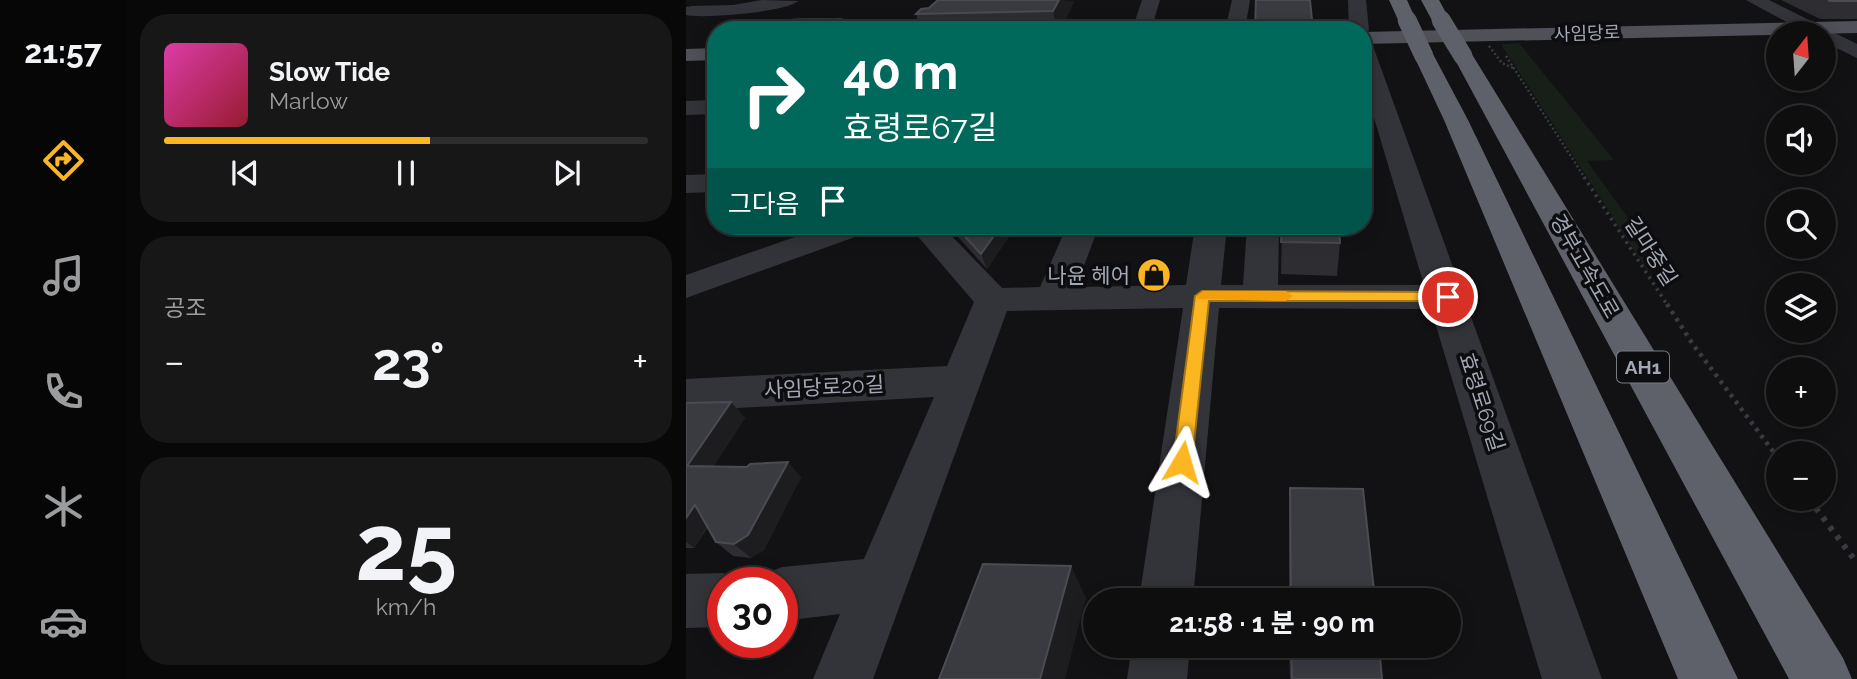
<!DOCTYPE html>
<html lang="ko">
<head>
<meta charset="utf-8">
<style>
	body { margin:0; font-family:Raleway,"Noto Sans KR",sans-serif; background:#171718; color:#f1f3f6; height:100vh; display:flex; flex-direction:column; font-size:26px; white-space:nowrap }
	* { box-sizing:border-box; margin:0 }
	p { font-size:23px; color:#9b9c9e }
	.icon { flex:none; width:38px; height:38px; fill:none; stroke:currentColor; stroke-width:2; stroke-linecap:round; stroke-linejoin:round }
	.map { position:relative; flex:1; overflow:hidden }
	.drawer { display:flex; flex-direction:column; gap:14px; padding:14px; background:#080808; width:560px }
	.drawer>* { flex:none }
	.guide { position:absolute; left:21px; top:21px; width:665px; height:214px; border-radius:28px; box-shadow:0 4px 18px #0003,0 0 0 2px #2e2e2f; background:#00695c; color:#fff; overflow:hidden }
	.needle { width:46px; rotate:17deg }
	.tools { position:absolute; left:1080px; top:21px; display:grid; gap:14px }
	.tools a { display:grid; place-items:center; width:70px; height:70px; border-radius:50%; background:#0e0e0f; box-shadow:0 4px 18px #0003,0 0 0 2px #2e2e2f; font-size:35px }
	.speed { position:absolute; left:21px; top:567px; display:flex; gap:14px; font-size:35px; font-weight:700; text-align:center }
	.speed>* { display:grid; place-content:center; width:91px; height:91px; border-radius:50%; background:#0e0e0f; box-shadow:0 4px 18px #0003,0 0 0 2px #2e2e2f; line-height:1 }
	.speed .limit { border:10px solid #d22; background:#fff; color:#111 }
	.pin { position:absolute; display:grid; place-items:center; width:60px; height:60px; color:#fff; margin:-30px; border:4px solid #fff; border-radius:50%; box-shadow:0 2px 7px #0007 }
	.me { position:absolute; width:77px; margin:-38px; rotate:7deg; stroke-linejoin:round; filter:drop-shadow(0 0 5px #0008) }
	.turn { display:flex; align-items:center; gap:24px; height:147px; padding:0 21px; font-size:32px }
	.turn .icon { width:91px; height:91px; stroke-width:2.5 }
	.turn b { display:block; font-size:49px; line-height:60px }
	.then { display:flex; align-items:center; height:66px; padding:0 21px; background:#0003; gap:14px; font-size:26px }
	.big { font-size:52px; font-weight:700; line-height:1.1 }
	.drawer .tile { flex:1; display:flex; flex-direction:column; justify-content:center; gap:10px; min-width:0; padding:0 24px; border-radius:28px; background:#171718 }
	.drawer .dial { align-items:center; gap:0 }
	.dial b { font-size:91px; line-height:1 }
	.song { display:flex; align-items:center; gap:21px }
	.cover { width:84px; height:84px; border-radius:10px; background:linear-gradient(135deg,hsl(320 70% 55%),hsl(350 70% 35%)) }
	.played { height:7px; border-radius:4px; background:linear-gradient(90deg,#fcb621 55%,#2e2e2f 55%) }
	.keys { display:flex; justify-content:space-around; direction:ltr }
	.heat { display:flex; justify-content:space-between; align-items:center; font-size:38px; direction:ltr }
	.trip { position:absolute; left:397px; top:588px; width:378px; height:70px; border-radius:35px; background:#0e0e0f; box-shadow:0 4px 18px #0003,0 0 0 2px #2e2e2f; font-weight:700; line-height:70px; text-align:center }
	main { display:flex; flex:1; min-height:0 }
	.tabs { display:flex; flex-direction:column; width:126px; justify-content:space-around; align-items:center; background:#060606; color:#9b9c9e }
	.tabs .icon { width:49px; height:49px }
	.tabs .current { color:#fcb621 }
	.tabs b { font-size:32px; color:#f1f3f6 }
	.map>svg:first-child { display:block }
	.green { fill:#181f19 }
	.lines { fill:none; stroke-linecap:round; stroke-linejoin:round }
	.path-far3 { stroke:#393b40; stroke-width:2.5; stroke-dasharray:2 2.5; stroke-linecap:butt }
	.path-far2 { stroke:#393b40; stroke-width:3.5; stroke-dasharray:2.5 4.5; stroke-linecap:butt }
	.path-far1 { stroke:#393b40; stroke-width:4.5; stroke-dasharray:3.5 5; stroke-linecap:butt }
	.path { stroke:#393b40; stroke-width:6; stroke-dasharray:4.5 7; stroke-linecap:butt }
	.minor { fill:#333439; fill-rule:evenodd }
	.major { fill:#4f5058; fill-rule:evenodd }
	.highway { fill:#5e616a; fill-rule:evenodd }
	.path-bridge { stroke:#393b40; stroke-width:2.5; stroke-dasharray:2 2.5; stroke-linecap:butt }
	.highway-bridge { stroke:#5e616a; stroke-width:19 }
	.wall { fill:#2e2e32 }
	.shaded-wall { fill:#1d1d20 }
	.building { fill:#3a3b40; stroke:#4a4c52; stroke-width:2 }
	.route { fill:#fcb621; stroke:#a47615; stroke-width:2 }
	.slow { fill:#f59e0b }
	.labels { text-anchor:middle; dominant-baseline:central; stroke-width:7; stroke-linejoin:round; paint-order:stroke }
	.far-street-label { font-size:18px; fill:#a2a8b5; stroke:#0d0d0f }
	.shield { fill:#0d0d0f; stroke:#757a83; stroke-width:2 }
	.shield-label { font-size:19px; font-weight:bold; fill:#a2a8b5 }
	.street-label { font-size:21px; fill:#a2a8b5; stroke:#0d0d0f }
	.poi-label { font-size:21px; fill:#a2a8b5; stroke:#0d0d0f; text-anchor:end }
</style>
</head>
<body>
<main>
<nav class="tabs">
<b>21:57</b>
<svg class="icon current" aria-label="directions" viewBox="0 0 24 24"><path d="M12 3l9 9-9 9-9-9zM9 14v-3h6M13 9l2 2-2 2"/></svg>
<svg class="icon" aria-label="music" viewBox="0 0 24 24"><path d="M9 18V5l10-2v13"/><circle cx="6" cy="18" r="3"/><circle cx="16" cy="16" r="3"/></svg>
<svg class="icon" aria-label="phone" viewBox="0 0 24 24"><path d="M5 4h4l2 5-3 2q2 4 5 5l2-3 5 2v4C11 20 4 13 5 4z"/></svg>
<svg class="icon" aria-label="climate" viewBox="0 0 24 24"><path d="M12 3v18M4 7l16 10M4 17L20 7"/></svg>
<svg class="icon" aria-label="car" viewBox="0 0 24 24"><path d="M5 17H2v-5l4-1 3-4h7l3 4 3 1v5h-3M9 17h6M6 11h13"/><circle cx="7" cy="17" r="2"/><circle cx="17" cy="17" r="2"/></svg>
</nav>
<section class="drawer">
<div class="tile">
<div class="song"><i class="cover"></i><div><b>Slow Tide</b><p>Marlow</p></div></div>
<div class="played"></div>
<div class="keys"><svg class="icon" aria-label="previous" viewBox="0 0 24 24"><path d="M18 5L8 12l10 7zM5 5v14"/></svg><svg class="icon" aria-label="pause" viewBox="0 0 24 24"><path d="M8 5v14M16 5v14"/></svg><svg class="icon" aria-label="next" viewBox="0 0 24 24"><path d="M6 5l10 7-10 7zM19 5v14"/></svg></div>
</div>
<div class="tile"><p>공조</p>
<div class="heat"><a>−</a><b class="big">23°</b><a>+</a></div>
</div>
<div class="tile dial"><b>25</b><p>km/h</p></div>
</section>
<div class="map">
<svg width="1171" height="679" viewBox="0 0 1171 679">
	<rect width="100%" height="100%" fill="#121214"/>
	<path class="green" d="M833,43L928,160L901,161L980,270H961L815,44Z"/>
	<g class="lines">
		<path class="path-far3" d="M820,56L899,178"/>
		<path class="path-far2" d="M898,177L982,306"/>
		<path class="path-far1" d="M981,304L1006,343L1092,458"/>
		<path class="path" d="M1123,499L1171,563"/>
		<g class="minor">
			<path d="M76,0L112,1C101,12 17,19 0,15V7L6,6L47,5Z"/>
			<path d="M456,0H474L465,30H446Z"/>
			<path d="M546,0H564L559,30H539Z"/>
			<path d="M662,0H680L683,30L680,34L677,35V30H663Z"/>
			<path d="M1060,0H1083L1171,44V58L1138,42V33H1121Z"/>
			<path d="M155,18L162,20L164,24L162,28L71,30C85,14 134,19 155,18Z"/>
			<path d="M677,40L684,42L687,46L916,679H856L745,309L533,308L507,600H453L497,308L321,311L187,679H127L154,614L96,621V583H74L77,575L96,567L178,559L248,397L0,411V379L261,366L288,302L223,226H256L316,288L354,287L381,226H413L390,287L500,285L509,226H541L535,285H557L561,226H593L592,285H738L677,81Z"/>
			<path d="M30,100V114L0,115V101Z"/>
			<path d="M30,174V192L0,193V175Z"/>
			<path d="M140,226H185L180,233L0,298V275Z"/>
			<path d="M37,573L57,583H37V627L0,628V574Z"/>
			<path d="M446,646H504L501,679H441Z"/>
		</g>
		<g class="major">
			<path d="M1171,21V33L677,44V32Z"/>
			<path d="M30,48V60L0,61V49Z"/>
		</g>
		<g class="highway">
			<path d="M703,0H721L730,20L728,24H714Z"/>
			<path d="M735,0H753L764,20L762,24H748Z"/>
			<path d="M738,50L745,52L748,56L782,120L1052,679H992L758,120L728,56L731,52Z"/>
			<path d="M777,50L784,52L787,56L1157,658L1166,679H1103L767,56L770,52Z"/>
		</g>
		<path class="path-bridge" d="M803,46L816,63L829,69"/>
		<g class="highway-bridge">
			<path d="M721,20L738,56"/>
			<path d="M755,20L777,56"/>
		</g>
	</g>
	<g class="wall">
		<path d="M1095,0H1171V19H1134Z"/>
		<path d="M388,1L375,30H235L230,14Z"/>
		<path d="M267,226H330L301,269L273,238Z"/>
		<path d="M596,226L654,243L651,276L595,274Z"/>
		<path d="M45,402L59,418L27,467L115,477L78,550L65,558L47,556L30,542L22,527L8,548H0V403Z"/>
		<path d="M604,488L689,600H603V522Z"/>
		<path d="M603,646H693L696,679H604Z"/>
	</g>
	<g class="shaded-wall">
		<path d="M373,0L388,1L375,30H371L367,11Z"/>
		<path d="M315,226H330L301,269L295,254Z"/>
		<path d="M45,402L59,418L18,481L1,466Z"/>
		<path d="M102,462L115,477L78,550L65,558L48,544Z"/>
		<path d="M9,505L26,519L8,548L0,542V518Z"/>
		<path d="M385,566L400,598L379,679H354Z"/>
	</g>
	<g class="building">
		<path d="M252,0H373L367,11L230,14L235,9L243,8Z"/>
		<path d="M570,0H624L627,30H501L569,28Z"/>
		<path d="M1142,0H1171V1H1144Z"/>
		<path d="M269,226H315L295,254Z"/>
		<path d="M596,226H653L654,243L595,242Z"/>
		<path d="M45,402L1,466L61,467L64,464L102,462L62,535L48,544L30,542L9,505L0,518V403Z"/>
		<path d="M604,488L677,489L689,600H605Z"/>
		<path d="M297,564L385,566L354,679H253Z"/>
		<path d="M605,646H693L696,679H606Z"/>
	</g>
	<path class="route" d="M516,291L762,292L769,297L762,301H523L506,462L503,468L496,470L490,468L487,462L509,296Z"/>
	<path class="slow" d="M517,291H600L607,296L600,301L512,299L510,296Z"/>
	<defs>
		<g id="shop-disc" transform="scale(1.75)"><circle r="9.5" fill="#fcb621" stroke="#0d0d0f"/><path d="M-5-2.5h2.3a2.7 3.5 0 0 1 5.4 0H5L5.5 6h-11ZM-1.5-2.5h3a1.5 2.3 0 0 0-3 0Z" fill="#111"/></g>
	</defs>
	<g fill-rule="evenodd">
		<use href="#shop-disc" x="468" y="275"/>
	</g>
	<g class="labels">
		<g class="far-street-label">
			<text transform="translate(901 33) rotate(-2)">사임당로</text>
		</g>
		<rect class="shield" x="931" y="351.5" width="52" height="31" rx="5"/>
		<g class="shield-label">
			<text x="957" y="367">AH1</text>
		</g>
		<g class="street-label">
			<text transform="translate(965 251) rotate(57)">길마중길</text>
			<text transform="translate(899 266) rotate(60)">경부고속도로</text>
			<text transform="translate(138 387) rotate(-3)">사임당로20길</text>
			<text transform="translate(796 402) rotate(72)">효령로69길</text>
		</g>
		<g class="poi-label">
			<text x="444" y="275">나윤 헤어</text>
		</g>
	</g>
</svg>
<div class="tools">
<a><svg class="needle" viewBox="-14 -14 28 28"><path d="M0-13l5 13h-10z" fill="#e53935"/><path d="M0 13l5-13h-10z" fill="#9b9c9e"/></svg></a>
<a><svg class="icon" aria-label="sound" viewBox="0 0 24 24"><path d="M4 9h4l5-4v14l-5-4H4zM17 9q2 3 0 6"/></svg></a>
<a><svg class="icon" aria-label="search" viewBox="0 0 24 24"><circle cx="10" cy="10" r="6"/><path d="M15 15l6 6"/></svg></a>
<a><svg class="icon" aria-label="layers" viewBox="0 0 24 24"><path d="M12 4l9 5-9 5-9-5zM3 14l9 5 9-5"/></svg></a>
<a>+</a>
<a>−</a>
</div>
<div class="speed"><div class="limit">30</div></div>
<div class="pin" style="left:762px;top:297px;background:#d93025"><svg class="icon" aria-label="arrive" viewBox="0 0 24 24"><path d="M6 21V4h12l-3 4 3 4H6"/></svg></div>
<svg class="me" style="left:496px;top:462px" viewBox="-20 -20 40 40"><path d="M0-17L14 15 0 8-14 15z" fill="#fcb621" stroke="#fff" stroke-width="4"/></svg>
<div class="trip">21:58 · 1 분 · 90 m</div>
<div class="guide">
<div class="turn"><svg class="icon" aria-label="right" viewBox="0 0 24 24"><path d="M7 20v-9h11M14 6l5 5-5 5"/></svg><div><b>40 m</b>효령로67길</div></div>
<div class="then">그다음<svg class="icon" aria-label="arrive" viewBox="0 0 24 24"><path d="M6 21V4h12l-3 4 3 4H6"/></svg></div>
</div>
</div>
</main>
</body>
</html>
